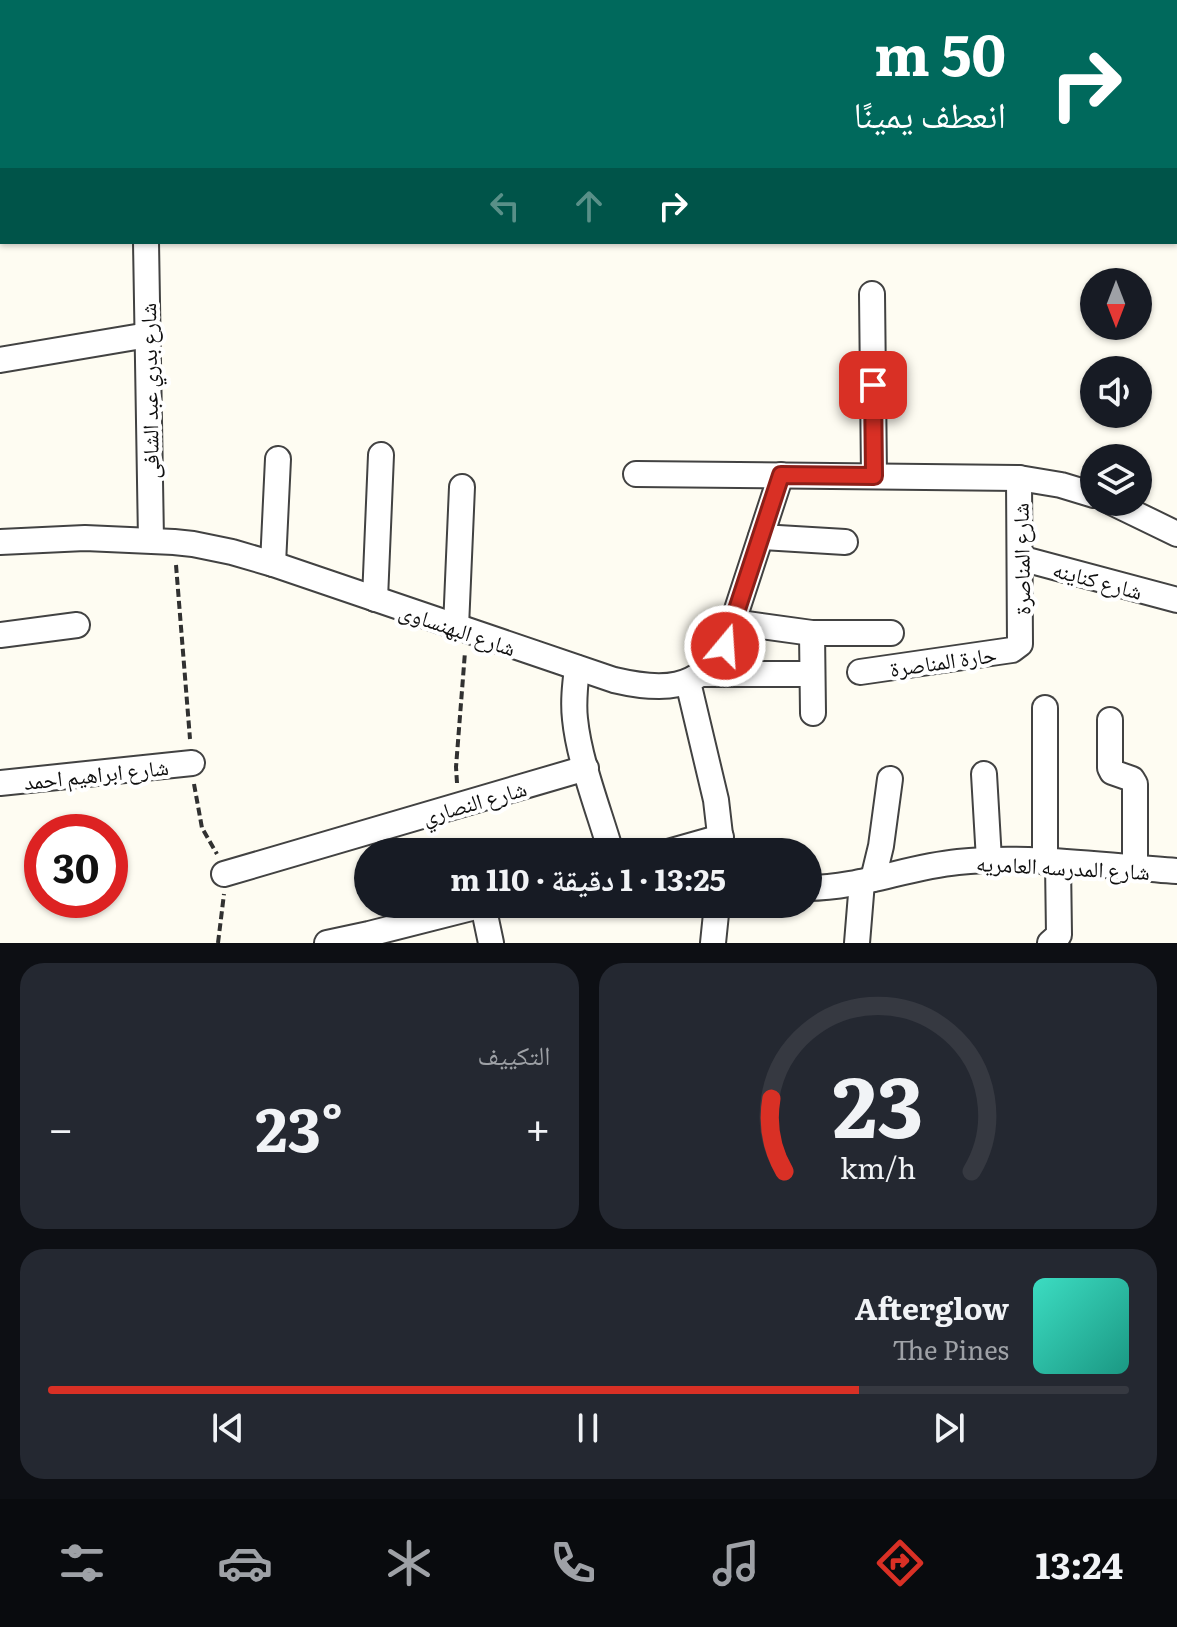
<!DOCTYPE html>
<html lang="ar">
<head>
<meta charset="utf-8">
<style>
	body { margin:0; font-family:Literata,"Noto Naskh Arabic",serif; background:#242831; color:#f1f3f6; direction:rtl; height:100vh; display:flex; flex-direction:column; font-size:30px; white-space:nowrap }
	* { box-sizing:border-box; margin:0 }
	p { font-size:26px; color:#9ea1a6 }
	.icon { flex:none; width:44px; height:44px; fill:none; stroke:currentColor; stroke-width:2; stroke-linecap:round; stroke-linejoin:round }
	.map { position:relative; height:943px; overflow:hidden; direction:ltr }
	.drawer { display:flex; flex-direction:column; gap:20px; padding:20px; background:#0d0f14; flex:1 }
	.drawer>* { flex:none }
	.banner { position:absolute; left:0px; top:0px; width:1178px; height:244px; box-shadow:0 2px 6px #0004; direction:rtl; background:#00695c; color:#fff; overflow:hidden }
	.needle { width:52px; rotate:180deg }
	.tools { position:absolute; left:1080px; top:268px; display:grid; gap:16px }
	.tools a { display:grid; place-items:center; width:72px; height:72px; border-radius:50%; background:#171b24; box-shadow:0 2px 6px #0004; font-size:40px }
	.speed { position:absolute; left:24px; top:814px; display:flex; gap:16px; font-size:40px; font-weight:700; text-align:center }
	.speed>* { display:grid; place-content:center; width:104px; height:104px; border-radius:50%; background:#171b24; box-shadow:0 2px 6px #0004; line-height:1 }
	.speed .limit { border:12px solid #d22; background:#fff; color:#111 }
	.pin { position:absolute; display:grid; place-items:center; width:68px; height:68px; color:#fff; margin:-34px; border-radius:16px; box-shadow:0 4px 12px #0006 }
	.me { position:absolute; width:88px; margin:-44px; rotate:18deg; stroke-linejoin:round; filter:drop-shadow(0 0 6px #0008) }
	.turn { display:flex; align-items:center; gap:28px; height:168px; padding:0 40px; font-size:36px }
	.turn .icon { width:104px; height:104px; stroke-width:2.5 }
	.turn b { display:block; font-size:56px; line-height:68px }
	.lanes { display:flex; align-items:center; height:76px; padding:0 40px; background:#0003; justify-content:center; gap:40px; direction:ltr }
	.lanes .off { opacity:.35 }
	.big { font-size:60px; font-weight:700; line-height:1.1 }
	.drawer .widget { flex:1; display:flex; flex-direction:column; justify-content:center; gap:12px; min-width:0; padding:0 28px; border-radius:24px; background:#242831 }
	.drawer .dial { align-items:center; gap:0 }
	.dial svg { height:208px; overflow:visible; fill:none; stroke:#363941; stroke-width:7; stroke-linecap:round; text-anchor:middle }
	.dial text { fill:#f1f3f6; stroke:none }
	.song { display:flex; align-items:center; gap:24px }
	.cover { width:96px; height:96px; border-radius:12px; background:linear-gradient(135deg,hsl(170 70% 55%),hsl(170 70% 35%)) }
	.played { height:8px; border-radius:4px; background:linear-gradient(90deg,#d93025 75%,#363941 75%) }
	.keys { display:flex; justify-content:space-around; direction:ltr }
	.heat { display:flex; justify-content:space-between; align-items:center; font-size:44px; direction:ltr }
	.drawer .tiles { flex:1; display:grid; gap:20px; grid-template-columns:1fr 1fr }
	.widget:last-child { grid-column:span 2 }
	.trip { position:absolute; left:354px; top:838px; width:468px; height:80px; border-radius:40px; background:#171b24; box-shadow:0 2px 6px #0004; font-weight:700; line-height:80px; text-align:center; direction:rtl }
	.tabs { display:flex; height:128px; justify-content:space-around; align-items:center; background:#090b0e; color:#9ea1a6 }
	.tabs .icon { width:56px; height:56px }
	.tabs .active { color:#d93025 }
	.tabs b { font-size:36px; color:#f1f3f6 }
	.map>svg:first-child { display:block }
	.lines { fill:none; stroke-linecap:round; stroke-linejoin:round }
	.street-casing { stroke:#424242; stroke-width:28 }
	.path { stroke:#313131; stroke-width:4; stroke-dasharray:8 4; stroke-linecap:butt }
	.street { stroke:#fff; stroke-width:24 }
	.route-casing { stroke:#8d1f18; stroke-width:20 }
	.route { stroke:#d93025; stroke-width:14 }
	.labels { text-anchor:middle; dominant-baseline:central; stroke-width:8; stroke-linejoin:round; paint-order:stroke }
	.street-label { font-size:22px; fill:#0f0f0f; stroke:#fff }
</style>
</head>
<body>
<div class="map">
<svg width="1177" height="943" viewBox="0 0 1177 943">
	<rect width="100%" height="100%" fill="#fefcf2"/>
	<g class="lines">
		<g class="street-casing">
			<g id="street">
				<path d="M138,0V2"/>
				<path d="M146,242L151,540"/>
				<path d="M872,294L874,476"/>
				<path d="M0,360L148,335"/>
				<path d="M636,474L1019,478L1061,485L1094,495"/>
				<path d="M1111,502L1177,534"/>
				<path d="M761,537L845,542"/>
				<path d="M0,542L85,538L174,542L193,544L232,552L273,564L614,680C661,691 698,692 725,646L781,475"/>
				<path d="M1020,558L1177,600"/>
				<path d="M273,564L278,459"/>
				<path d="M375,599L381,455"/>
				<path d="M733,622L812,633H891"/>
				<path d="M456,627L462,487"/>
				<path d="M812,633L813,713"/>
				<path d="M0,635L77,625"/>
				<path d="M577,668C575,685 573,702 575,719C579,760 599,811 611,852"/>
				<path d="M860,672L1012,650L1020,644L1019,478"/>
				<path d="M703,674H812"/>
				<path d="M688,682L716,800L722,852"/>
				<path d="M1045,708V862"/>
				<path d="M1110,720V768L1112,772L1132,779L1135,784V868"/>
				<path d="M984,774L989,860"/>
				<path d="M0,783L192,763"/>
				<path d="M668,852L721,837"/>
				<path d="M224,874L586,768"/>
				<path d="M873,879L881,846L890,779"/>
				<path d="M808,888C859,888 907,867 958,862C1029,855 1106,866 1177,871"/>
				<path d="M483,905L491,943"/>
				<path d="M327,943L369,934L487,904"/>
				<path d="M713,943L717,904"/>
				<path d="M857,943L862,882"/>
				<path d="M1050,943L1059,935L1058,863"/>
			</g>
		</g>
		<g class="path">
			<path d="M176,565L190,739"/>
			<path d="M457,783L456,767L465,652"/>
			<path d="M194,784L202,828L217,854"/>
			<path d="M218,943L224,894"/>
		</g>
		<use href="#street" class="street"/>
	</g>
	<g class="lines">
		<g class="route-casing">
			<path id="route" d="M725,646L781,475L874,476L873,385"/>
		</g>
		<use href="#route" class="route"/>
	</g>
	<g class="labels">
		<g class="street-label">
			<text transform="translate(148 391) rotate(-91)">شارع بدري عبد الشافى</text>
			<text transform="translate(1020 559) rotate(-91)">شارع المناصرة</text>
			<text transform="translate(1098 579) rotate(15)">شارع كناينه</text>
			<text transform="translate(458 628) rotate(19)">شارع البهنساوى</text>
			<text transform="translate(943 660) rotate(-8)">حارة المناصرة</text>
			<text transform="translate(96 773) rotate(-6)">شارع ابراهيم احمد</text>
			<text transform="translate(474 801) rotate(-16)">شارع النصاري</text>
			<text transform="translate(1063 866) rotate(3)">شارع المدرسه العامريه</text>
		</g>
	</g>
</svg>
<div class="tools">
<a><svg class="needle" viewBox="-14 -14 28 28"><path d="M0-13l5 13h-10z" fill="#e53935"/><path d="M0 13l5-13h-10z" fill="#9ea1a6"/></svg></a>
<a><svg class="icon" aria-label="sound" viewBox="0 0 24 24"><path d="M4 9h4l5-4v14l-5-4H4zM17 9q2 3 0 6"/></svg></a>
<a><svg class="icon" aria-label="layers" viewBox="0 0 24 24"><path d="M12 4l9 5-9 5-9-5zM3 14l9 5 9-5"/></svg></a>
</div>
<div class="speed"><div class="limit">30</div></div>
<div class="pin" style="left:873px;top:385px;background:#d93025"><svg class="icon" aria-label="arrive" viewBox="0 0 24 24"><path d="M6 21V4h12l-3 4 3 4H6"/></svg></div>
<svg class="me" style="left:725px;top:646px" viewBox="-20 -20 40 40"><circle r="17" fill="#d93025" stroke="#fff" stroke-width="3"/><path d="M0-11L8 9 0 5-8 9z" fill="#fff"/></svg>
<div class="trip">13:25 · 1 دقيقة · 110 m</div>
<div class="banner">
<div class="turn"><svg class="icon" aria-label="right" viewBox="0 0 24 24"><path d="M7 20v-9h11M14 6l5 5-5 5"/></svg><div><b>50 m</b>انعطف يمينًا</div></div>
<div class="lanes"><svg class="icon off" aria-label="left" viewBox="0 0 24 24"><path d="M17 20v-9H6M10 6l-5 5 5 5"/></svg><svg class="icon off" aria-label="ahead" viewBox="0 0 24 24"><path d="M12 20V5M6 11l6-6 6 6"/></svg><svg class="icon" aria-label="right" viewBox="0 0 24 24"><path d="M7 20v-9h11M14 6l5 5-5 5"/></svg></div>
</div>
</div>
<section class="drawer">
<div class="tiles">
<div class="widget dial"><svg viewBox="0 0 100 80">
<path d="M14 69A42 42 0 1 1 86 69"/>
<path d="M14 69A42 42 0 0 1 9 41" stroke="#d93025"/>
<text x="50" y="56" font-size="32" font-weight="700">23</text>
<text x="50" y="72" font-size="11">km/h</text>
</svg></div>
<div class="widget"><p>التكييف</p>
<div class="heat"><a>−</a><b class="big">23°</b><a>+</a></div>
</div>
<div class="widget">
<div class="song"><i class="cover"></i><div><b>Afterglow</b><p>The Pines</p></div></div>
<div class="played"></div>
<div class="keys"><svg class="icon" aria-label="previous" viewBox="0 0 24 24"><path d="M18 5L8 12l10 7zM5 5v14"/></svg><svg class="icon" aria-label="pause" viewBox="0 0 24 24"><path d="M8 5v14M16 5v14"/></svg><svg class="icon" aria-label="next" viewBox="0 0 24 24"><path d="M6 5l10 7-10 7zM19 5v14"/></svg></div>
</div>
</div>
</section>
<nav class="tabs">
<b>13:24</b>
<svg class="icon active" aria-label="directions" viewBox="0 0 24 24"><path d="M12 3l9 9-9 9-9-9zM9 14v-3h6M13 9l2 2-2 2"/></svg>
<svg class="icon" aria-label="music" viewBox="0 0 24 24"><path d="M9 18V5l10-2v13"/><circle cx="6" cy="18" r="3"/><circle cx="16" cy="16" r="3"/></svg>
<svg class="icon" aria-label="phone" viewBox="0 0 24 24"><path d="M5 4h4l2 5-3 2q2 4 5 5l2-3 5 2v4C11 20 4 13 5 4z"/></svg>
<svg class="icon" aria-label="climate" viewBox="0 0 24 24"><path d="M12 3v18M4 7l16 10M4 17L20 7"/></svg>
<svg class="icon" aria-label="car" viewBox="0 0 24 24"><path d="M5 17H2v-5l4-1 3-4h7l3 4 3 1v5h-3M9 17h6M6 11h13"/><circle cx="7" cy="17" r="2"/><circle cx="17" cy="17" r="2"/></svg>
<svg class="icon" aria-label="filters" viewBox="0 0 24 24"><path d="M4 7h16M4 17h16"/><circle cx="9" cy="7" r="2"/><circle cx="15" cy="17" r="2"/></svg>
</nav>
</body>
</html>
